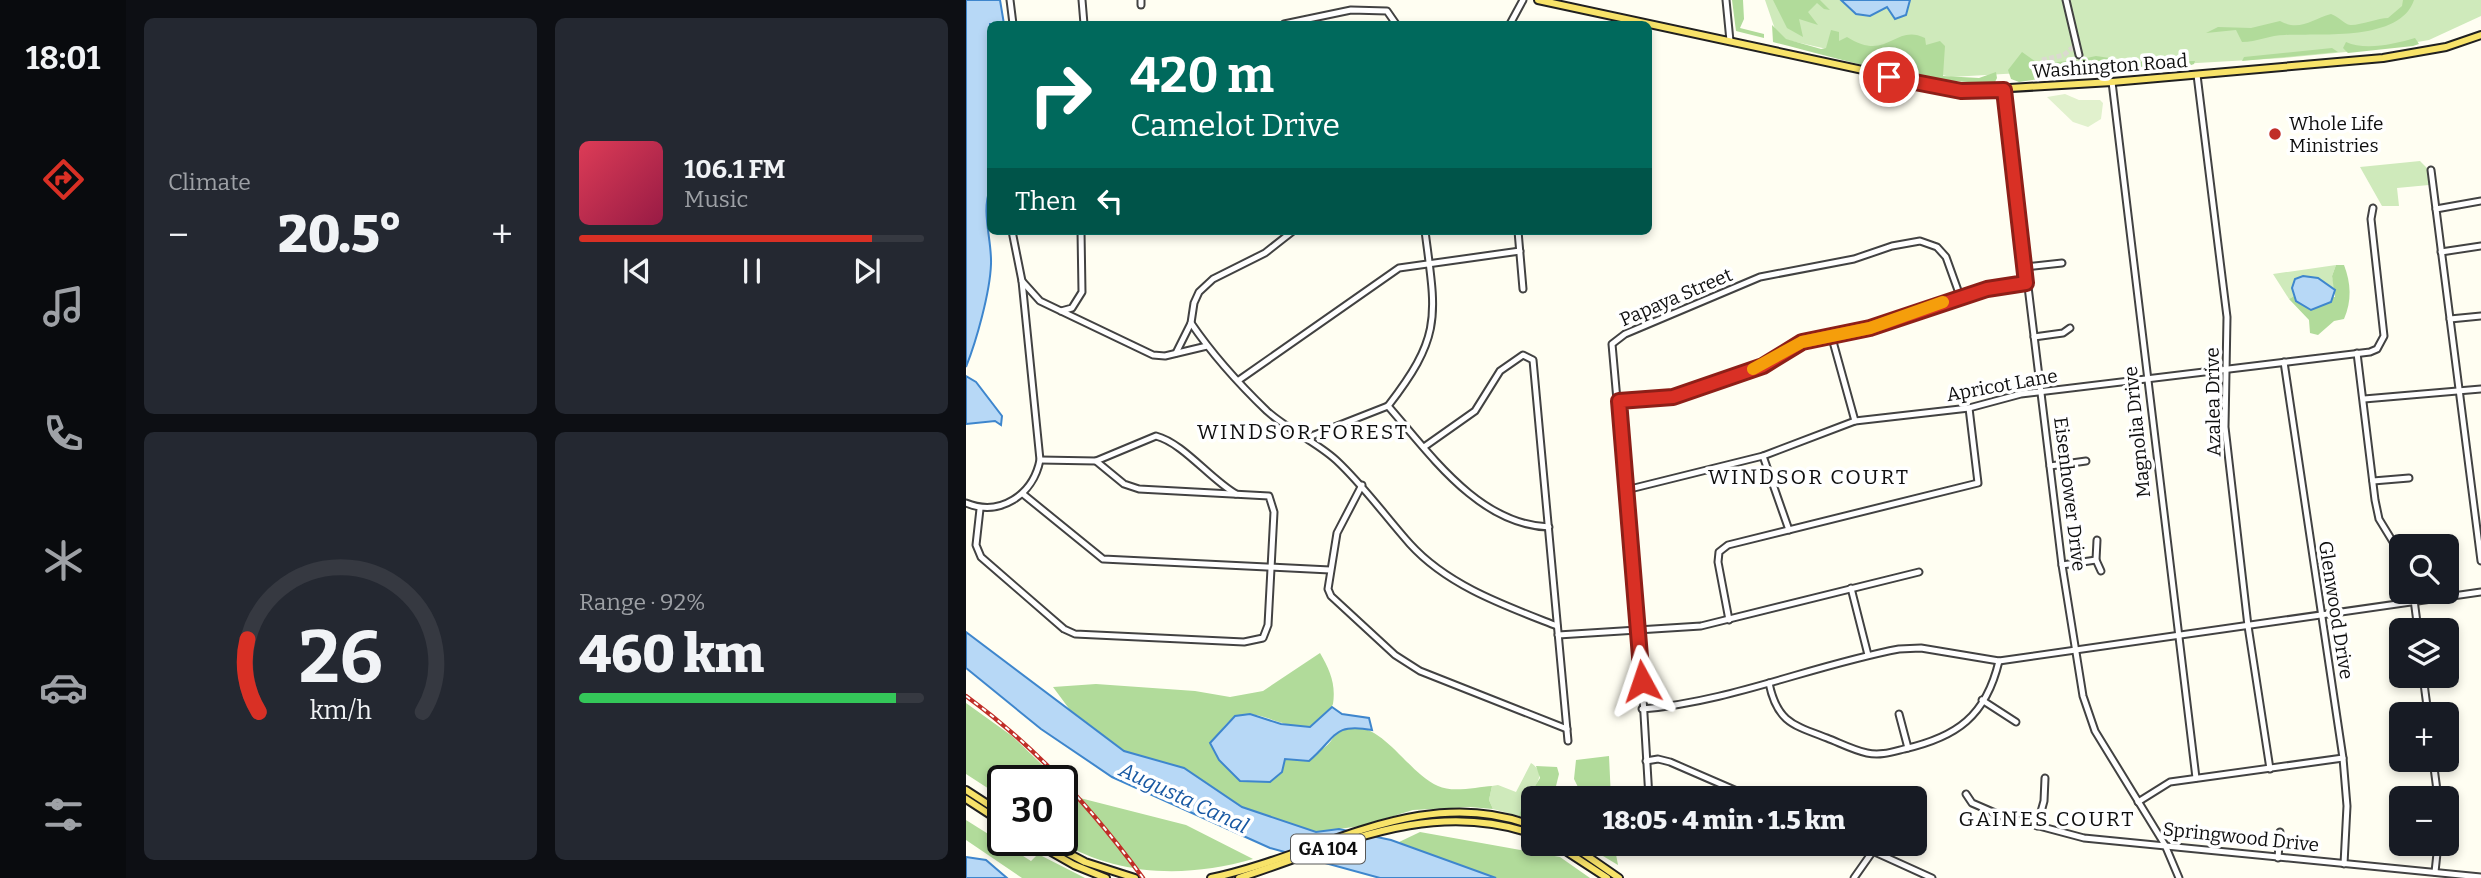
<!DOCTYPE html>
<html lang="en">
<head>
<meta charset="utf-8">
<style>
	body { margin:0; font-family:Bitter,serif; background:#242831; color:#f1f3f6; height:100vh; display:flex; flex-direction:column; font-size:26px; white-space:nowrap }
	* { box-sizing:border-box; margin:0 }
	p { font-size:23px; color:#9ea1a6 }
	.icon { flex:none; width:38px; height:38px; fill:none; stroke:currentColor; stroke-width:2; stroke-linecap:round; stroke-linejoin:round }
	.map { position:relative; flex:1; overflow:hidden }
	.details { display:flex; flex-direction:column; gap:18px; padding:18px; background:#0d0f14; width:840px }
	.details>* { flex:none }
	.hud { position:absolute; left:21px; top:21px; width:665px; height:214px; border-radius:10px; box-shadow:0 4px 10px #0003; background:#00695c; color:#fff; overflow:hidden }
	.controls { position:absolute; left:1423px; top:534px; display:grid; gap:14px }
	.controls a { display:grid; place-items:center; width:70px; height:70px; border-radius:10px; background:#171b24; box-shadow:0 4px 10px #0003; font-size:35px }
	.speed { position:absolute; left:21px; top:765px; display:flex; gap:14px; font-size:35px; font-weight:700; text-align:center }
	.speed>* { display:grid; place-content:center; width:91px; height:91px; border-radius:50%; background:#171b24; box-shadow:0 4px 10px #0003; line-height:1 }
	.speed .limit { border:4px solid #111; border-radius:10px; background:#fff; color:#111 }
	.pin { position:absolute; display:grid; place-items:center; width:60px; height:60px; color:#fff; margin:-30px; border:4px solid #fff; border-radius:50%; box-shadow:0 2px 7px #0007 }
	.me { position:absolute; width:77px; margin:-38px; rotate:355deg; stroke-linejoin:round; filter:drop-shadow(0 0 5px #0008) }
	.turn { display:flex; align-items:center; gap:24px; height:147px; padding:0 28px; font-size:32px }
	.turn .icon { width:91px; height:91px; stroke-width:2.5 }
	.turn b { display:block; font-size:49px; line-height:60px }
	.then { display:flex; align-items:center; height:66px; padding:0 28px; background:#0003; gap:14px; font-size:26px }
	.big { font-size:52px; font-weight:800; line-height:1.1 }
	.details .tile { flex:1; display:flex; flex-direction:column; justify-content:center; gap:10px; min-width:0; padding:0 24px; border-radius:10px; background:#242831 }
	.details .dial { align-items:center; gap:0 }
	.dial svg { height:182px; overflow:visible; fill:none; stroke:#363941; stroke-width:7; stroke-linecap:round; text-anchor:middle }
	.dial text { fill:#f1f3f6; stroke:none }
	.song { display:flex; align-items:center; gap:21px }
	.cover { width:84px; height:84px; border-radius:10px; background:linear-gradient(135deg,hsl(350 70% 55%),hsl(340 70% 35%)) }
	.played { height:7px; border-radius:4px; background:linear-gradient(90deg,#d93025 85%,#363941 85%) }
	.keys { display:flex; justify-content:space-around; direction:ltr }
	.heat { display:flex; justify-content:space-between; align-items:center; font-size:38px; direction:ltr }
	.charge { height:10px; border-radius:5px; background:linear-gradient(90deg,#34c759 92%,#363941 0) }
	.details .tiles { flex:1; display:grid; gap:18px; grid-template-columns:repeat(2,1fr) }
	.trip { position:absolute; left:555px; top:786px; width:406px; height:70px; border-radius:10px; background:#171b24; box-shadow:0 4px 10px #0003; font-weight:800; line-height:70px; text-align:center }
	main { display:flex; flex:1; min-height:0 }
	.tab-bar { display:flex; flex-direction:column; width:126px; justify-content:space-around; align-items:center; background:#090b0e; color:#9ea1a6 }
	.tab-bar .icon { width:49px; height:49px }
	.tab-bar .current { color:#d93025 }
	.tab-bar b { font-size:32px; color:#f1f3f6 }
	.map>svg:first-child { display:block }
	.green { fill:#cfeabb }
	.forest { fill:#b1db9a }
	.pitch { fill:#e1f1cd }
	.water { fill:#b7d8f6; stroke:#3e86cd; stroke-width:2 }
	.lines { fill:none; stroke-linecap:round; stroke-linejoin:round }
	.minor-tunnel { stroke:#dbdad0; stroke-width:5; stroke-dasharray:5 2.5; stroke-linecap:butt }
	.minor-casing { stroke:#424242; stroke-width:9 }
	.major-casing { stroke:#202020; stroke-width:10 }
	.minor { stroke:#fff; stroke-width:5 }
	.major { stroke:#f8e369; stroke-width:6 }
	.rail-casing { stroke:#c02e27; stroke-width:4.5 }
	.rail { stroke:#fff; stroke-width:2; stroke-dasharray:5; stroke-linecap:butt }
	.route-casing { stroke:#8d1f18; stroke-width:18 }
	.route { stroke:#d93025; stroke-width:12 }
	.slow { stroke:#f59e0b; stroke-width:12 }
	.poi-dot { fill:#c02e27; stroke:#fff; stroke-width:2.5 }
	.labels { text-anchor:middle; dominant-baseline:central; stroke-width:7; stroke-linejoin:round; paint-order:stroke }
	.shield { fill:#fff; stroke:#575757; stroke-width:2 }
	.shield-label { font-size:18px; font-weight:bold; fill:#0f0f0f }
	.street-label { font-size:19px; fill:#0f0f0f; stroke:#fff }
	.poi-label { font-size:19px; fill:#0f0f0f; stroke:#fff; text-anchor:start }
	.neighbourhood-label { font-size:21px; letter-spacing:2px; fill:#0f0f0f; stroke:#fff }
	.water-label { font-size:21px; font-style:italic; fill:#1858a2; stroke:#fff }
</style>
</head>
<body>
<main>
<nav class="tab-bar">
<b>18:01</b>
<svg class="icon current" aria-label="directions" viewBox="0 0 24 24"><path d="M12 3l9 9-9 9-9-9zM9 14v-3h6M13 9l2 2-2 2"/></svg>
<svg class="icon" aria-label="music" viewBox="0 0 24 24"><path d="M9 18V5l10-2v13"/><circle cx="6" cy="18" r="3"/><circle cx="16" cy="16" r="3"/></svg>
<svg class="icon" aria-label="phone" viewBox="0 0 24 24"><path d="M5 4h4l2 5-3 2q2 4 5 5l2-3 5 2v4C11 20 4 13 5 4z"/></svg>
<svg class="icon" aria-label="climate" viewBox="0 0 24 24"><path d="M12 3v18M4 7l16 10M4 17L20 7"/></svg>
<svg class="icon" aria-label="car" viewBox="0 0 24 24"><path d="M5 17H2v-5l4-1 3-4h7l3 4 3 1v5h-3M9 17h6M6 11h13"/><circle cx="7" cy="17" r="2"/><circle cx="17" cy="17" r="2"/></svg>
<svg class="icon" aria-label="filters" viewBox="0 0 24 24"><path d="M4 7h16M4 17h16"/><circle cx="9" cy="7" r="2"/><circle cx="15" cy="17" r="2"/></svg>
</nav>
<section class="details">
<div class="tiles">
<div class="tile"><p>Climate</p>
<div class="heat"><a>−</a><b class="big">20.5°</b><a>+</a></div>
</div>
<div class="tile">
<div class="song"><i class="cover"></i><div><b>106.1 FM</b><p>Music</p></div></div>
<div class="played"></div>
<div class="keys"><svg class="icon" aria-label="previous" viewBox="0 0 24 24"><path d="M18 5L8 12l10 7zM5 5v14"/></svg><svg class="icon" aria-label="pause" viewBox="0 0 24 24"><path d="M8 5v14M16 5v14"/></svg><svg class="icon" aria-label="next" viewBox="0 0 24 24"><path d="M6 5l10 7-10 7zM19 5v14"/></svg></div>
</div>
<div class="tile dial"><svg viewBox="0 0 100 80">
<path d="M14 69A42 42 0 1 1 86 69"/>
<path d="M14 69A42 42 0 0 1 9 37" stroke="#d93025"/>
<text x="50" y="56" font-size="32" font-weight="700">26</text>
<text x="50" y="72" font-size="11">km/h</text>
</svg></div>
<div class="tile"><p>Range · 92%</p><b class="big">460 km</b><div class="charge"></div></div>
</div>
</section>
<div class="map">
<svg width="1515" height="878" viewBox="0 0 1515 878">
	<rect width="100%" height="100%" fill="#fffef2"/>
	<g class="green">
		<path d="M799,0H1515V16L1463,40L1411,49L1318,58L985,77L812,38Z"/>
		<path d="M1454,161L1461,168L1463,185L1431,188L1433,206H1416L1394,167Z"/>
		<path d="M1370,265L1366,276L1369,290C1356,280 1345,273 1329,279L1326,288L1328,296L1323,299L1307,274Z"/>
		<path d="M565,763C574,769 576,777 569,786H563L553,816L527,809L523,800L526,786L532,785L550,792Z"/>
	</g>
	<g class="forest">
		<path d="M766,0H777L778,19L774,28L798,34V38L770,31Z"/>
		<path d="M807,0H854L864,10L858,9L851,3L842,12L852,25L833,19L837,37L821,28Z"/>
		<path d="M1437,0H1448C1434,42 1355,33 1319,35C1304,35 1291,42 1276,42L1270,30L1240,33L1252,27L1285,28L1314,21C1334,32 1346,19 1365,14C1373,17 1375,21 1381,24C1388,28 1411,18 1422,18L1436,6Z"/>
		<path d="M806,25L820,39L855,49L860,48L865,30L873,32V41L881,37C922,63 928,23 959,38L960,45L974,41L979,46L977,76L1013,78L1030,72L1031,78L1029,82C959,86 875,59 807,42Z"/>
		<path d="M1449,38L1453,44L1447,46L1382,53L1377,48L1380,42C1399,51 1429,44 1449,38Z"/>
		<path d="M1366,48L1372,52L1276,61L1278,57Z"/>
		<path d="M1056,52L1073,64L1111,60L1114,73L1053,82L1045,79L1042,70Z"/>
		<path d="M1130,56L1171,62L1229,61L1228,64L1217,68L1122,75L1116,59Z"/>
		<path d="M1370,265H1378C1385,283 1386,301 1378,319L1368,321L1352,335L1344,333L1343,320L1323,299L1328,296L1330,300L1369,297L1366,276Z"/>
		<path d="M354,653C364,670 370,684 367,704C365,709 362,712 358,717C334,744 299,706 271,716C262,719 252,735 245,742L253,760L274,781H304L319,759C331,756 345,754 356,749C368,743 369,727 384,726C420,726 441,772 472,786C486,793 511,787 526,786L523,800L527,809L504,807L447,810L395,826L350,832L276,807L218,768L158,751L104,710L87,687L130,684L229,691L264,697L297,691Z"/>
		<path d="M0,703L46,736L92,780H37V798L0,774Z"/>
		<path d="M643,756L645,798H611L615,793L608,779L610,760Z"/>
		<path d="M570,766L591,767L593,774L587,798H567V819L553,816L561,787L569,786L574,778Z"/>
		<path d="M96,784L110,797L220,825L287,859C221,878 152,877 91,840H96Z"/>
		<path d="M0,820L65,861L72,854L119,878H56L0,840Z"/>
		<path d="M454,832L594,857L624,878H529L431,843Z"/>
		<path d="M617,844H648L652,865Z"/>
	</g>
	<path class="pitch" d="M1099,94L1113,100H1134L1137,103L1135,119L1122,127L1107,122L1081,97Z"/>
	<g class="water">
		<path d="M0,0H34L38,24H24V189C15,212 26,240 25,264C24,293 10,342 0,367Z"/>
		<path d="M875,0H944L940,15L929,19L921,7L904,16L890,14Z"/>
		<path d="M1337,276L1352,278L1369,290L1365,302L1345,310L1330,301L1326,288L1329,279Z"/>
		<path d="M0,376L10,382L36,416L35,425L29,421L0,424Z"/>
		<path d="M0,632L158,751L218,768L276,807L350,832L373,829L425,840L530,878H414L304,848L146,777L75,729L0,668Z"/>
		<path d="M366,707L376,714L403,718L406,730C366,723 371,737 343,761L319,759L316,772L304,782L274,781L253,760L244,743L269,716L284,714L315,724L344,727Z"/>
		<path d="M0,857L20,860L41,878H0Z"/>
	</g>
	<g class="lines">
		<path class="minor-tunnel" d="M1076,60L1098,55L1107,47"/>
		<g class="minor-casing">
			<g id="minor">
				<path d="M44,0L47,24"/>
				<path d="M116,0L118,24"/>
				<path d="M175,0V5"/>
				<path d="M760,0L764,41"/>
				<path d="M1100,0L1113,55"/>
				<path d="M318,24L385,10L421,11L430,24"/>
				<path d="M544,24L557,0"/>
				<path d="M1231,75L1261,317L1259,427L1282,626L1304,769"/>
				<path d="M1146,82L1230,778"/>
				<path d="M1038,90L1096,565L1117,696L1129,731L1199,845L1213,878"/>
				<path d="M1465,170L1515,561"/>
				<path d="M1470,209L1515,201"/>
				<path d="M552,231L557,289"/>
				<path d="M1475,252L1515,246"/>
				<path d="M1058,267L1096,263"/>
				<path d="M56,281L74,301L187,355L199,356L241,346"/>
				<path d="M95,311L106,308L116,292L115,231"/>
				<path d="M1484,319L1515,316"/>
				<path d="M225,323C246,354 274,385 301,411C322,430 349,441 370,460C398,486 419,516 444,544C482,586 540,606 591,626"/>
				<path d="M1068,337L1097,333L1104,328"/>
				<path d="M866,338L889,421"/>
				<path d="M210,353L225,323L228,303L233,292L247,279L299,253L327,231"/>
				<path d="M1391,353L1409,500L1413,519L1435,555"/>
				<path d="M1318,362L1377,758L1381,806L1378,864"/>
				<path d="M273,380L433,268L554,251"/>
				<path d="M1398,399L1515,389"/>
				<path d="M653,401L707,397L797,366L836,342L904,328L1021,289L1060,283"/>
				<path d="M422,406C464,454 513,525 583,527"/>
				<path d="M422,406C477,335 470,316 459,231"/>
				<path d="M343,437L422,406"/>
				<path d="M458,447L509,411L534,371L557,355L567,360L602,741"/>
				<path d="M797,456L823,530"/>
				<path d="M130,461L190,436C217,443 244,479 270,494"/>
				<path d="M1084,466L1120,461"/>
				<path d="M1407,481L1443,478"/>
				<path d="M396,485L371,533L362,589L365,596L429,655L454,671L601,729"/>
				<path d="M660,490L797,456L889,421L1003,408L1055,394L1404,352L1411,349L1418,336L1405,219L1407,208"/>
				<path d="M57,494L137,559L364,570"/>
				<path d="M0,503C34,517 67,495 74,460L56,281L46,231"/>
				<path d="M14,509L10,545L15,557L98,629L109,634L278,642L297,638L302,625L308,512L303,496L173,489L158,484L130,461L74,460"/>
				<path d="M1131,540L1130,560L1135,571"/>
				<path d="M1096,565L1130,560"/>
				<path d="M885,588L902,655"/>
				<path d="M1447,592L1452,630"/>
				<path d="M763,620L752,562L753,552L762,545L1012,483L1003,408"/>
				<path d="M592,635L735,626L953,572"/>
				<path d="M1457,676L1462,714"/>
				<path d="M803,683C811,722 827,725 861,738C874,743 887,750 901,753C914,756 926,752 938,749C991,737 1020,716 1033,661"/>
				<path d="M1016,700L1050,722"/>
				<path d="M676,709C764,702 847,665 933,649L955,648L1033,661L1515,592"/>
				<path d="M933,714L942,748"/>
				<path d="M1467,760L1472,798"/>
				<path d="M680,761L692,759L704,762L787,798"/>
				<path d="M1000,794L1006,803L1036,816L1118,838L1515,877"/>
				<path d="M683,798L676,681L646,344L659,334L794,277L888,259L926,246L954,241L971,247L980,257L994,296"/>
				<path d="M1172,802L1204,782L1377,758"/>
				<path d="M1071,826L1078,801L1079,778"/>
				<path d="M687,844V846"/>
				<path d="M891,844L966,878"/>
				<path d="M1312,858L1314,832"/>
				<path d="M1469,872L1472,844"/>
				<path d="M888,878L907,851"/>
			</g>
		</g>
		<g class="major-casing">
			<g id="major">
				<path d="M572,0L994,91L1146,82L1417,58L1480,47L1515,35"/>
				<path d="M0,790L37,814"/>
				<path d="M0,799L37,823"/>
				<path d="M64,840L108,865L140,878"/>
				<path d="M77,840L119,862L169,878"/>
				<path d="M589,844L641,878"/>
				<path d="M604,844L653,878"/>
				<path d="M245,878C352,856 456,782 567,826"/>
				<path d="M273,878C372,846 463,798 567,834"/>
			</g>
		</g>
		<use href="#minor" class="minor"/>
		<use href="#major" class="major"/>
		<g class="rail-casing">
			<path id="rail" d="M0,696C70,747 126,808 177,878"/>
		</g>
		<use href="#rail" class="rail"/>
	</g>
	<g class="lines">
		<g class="route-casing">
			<path id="route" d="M676,681L653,401L707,397L797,366L836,342L904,328L1021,289L1060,283L1038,90L995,91L923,77"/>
		</g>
		<use href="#route" class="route"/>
		<path class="slow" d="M787,369L836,342L904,328L977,302"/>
	</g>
	<circle class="poi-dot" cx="1309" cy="134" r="7"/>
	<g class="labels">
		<rect class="shield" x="325" y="834.5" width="74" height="29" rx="5"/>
		<g class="shield-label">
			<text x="362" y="849">GA 104</text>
		</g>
		<g class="street-label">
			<text transform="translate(1144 66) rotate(-4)">Washington Road</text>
			<text transform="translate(710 297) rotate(-23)">Papaya Street</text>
			<text transform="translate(1036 385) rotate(-10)">Apricot Lane</text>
			<text transform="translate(1247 402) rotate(-91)">Azalea Drive</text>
			<text transform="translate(1171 432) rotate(-96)">Magnolia Drive</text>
			<text transform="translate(1104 494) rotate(83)">Eisenhower Drive</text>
			<text transform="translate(1370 610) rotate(81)">Glenwood Drive</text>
			<text transform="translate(1275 837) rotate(6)">Springwood Drive</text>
		</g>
		<g class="poi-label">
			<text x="1323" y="123">Whole Life<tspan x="1323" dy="22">Ministries</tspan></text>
		</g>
		<g class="neighbourhood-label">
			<text x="337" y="432">WINDSOR FOREST</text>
			<text x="843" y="477">WINDSOR COURT</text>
			<text x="1081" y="819">GAINES COURT</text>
		</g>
		<g class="water-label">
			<text transform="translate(218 798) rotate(25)">Augusta Canal</text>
		</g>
	</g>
</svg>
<div class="controls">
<a><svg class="icon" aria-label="search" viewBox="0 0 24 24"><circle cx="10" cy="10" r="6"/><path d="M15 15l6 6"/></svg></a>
<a><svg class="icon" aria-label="layers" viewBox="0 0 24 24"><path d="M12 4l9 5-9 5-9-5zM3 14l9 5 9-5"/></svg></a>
<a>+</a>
<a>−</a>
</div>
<div class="speed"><div class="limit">30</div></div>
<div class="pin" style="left:923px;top:77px;background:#d93025"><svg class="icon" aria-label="arrive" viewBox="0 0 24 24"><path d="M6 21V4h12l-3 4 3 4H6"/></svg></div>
<svg class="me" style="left:676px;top:681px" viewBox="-20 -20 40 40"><path d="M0-17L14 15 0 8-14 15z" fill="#d93025" stroke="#fff" stroke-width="4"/></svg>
<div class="trip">18:05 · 4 min · 1.5 km</div>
<div class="hud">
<div class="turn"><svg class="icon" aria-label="right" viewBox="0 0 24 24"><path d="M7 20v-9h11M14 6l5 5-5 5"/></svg><div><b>420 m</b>Camelot Drive</div></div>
<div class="then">Then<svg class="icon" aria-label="left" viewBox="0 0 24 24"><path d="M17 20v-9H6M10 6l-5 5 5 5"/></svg></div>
</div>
</div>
</main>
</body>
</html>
